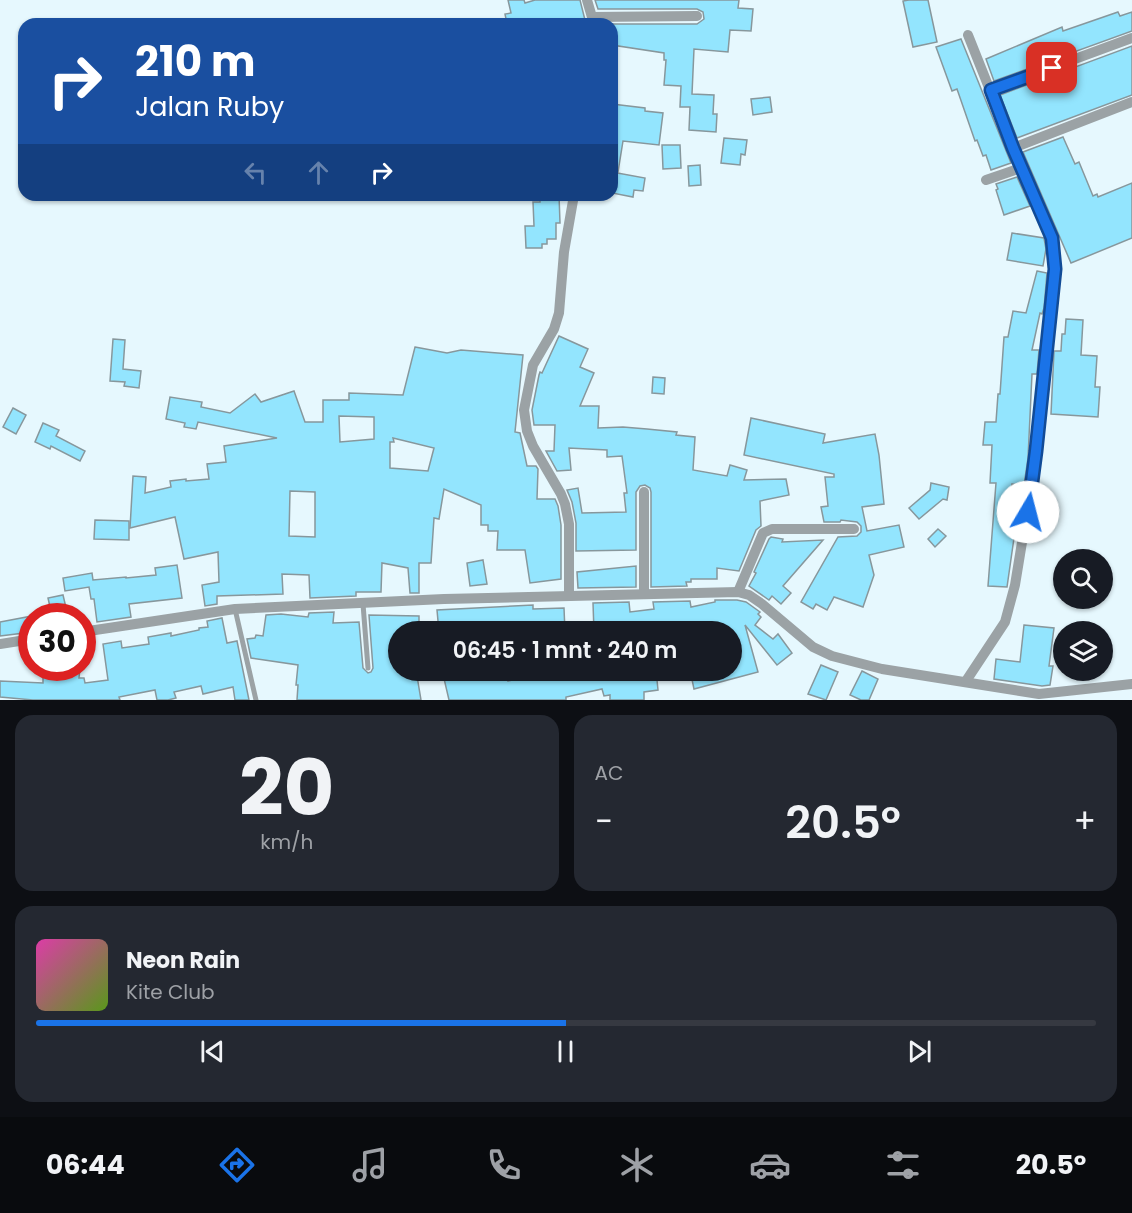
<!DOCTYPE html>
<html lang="id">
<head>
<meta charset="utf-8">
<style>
	body { margin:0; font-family:Poppins,sans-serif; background:#242831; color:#f1f3f6; height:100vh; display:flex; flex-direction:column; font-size:22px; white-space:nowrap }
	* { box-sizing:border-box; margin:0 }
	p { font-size:20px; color:#9ea1a6 }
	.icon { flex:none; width:33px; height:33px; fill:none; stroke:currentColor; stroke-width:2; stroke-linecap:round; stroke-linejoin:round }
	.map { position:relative; height:700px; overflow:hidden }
	.details { display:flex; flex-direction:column; gap:15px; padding:15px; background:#0d0f14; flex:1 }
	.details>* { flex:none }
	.banner { position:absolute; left:18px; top:18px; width:600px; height:183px; border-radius:18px; box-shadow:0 2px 4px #0004; background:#1a4fa0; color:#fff; overflow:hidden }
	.tools { position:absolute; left:1053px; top:549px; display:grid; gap:12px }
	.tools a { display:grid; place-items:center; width:60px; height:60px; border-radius:50%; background:#171b24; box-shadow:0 2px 4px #0004; font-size:30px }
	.speed { position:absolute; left:18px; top:603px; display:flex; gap:12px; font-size:30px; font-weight:700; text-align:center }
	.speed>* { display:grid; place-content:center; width:78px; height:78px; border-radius:50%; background:#171b24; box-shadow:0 2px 4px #0004; line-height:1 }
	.speed .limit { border:9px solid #d22; background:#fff; color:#111 }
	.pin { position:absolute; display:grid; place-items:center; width:51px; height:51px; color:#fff; margin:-26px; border-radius:12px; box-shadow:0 3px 9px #0006 }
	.me { position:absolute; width:66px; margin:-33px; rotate:8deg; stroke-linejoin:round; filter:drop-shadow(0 0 4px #0008) }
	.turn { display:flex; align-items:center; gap:21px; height:126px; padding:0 18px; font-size:27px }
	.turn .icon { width:78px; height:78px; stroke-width:2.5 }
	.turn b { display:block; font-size:42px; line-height:51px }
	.lanes { display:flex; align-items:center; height:57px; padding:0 18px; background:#0003; justify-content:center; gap:30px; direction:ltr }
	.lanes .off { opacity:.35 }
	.big { font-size:45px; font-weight:600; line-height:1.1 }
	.details .tile { flex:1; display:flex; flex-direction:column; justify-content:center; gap:9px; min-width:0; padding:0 21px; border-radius:18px; background:#242831 }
	.details .dial { align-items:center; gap:0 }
	.dial b { font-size:78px; line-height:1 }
	.song { display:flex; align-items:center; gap:18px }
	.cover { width:72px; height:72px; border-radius:9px; background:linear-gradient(135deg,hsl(320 70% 55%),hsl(90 70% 35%)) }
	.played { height:6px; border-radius:3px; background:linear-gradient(90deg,#1a73e8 50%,#363941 50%) }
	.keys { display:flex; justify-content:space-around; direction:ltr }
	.heat { display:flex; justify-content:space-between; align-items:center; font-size:33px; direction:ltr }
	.details .tiles { flex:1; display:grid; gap:15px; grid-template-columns:1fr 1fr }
	.tile:last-child { grid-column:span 2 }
	.trip { position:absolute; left:388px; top:621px; width:354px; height:60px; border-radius:30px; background:#171b24; box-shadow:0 2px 4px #0004; font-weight:600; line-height:60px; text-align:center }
	.tab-bar { display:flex; height:96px; justify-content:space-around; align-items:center; background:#090b0e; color:#9ea1a6 }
	.tab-bar .icon { width:42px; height:42px }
	.tab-bar .selected { color:#1a73e8 }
	.tab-bar b { font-size:27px; color:#f1f3f6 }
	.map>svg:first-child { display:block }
	.building { fill:#93e5fe; stroke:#87979c; stroke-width:1.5; fill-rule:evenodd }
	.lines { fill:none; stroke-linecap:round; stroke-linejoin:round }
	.lane { stroke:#9ba2a5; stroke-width:5 }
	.street { stroke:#9ba2a5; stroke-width:10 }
	.route-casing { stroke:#114b97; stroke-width:15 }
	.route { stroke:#1a73e8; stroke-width:10 }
</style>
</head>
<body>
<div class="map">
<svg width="1132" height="700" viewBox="0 0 1132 700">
	<rect width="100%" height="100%" fill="#e6f8fe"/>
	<g class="building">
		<path d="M508,0H524L525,3L535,0H580L586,24H507L505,14L511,13Z"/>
		<path d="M595,0H739L738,8L753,9L751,31L730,30L728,52L694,49L692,94L714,95L713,114H717L716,132L689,130L690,107H680L681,86L664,85L666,60H664V53L612,45V24H697L704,19L703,12L697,9H598Z"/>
		<path d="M909,0H928L937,42L913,47L903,1Z"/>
		<path d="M1118,12L1120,16L1132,12V31L994,81L986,59L1062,27L1063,31Z"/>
		<path d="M961,39L1011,163L991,170L986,155L983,156L977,140L975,141L957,89L952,91L936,47Z"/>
		<path d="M1132,46V95L1017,138L1000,95Z"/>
		<path d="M770,97L772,112L753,115L751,99Z"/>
		<path d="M612,104L645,108V111L663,113L659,145L623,141L618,172H612Z"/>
		<path d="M1063,137L1075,164L1079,162L1093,196L1097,194L1098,197L1132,183V238L1071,263L1023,152Z"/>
		<path d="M724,138L747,140L745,155L741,154L740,165L721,163Z"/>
		<path d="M662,145H680L681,168L663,169Z"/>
		<path d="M700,165L701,185L689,186L688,166Z"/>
		<path d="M612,172L645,178L643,191L634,190L633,197L612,193Z"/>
		<path d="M1017,177L1030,206L1004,215L996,190L998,189L996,184Z"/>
		<path d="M540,195H559L560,223H556V239H547V244H542V248H526L525,226H534L533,202H540Z"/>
		<path d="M1012,233L1044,238L1046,249L1043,266L1007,260Z"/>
		<path d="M1037,271L1047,273L1044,308L1042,314L1040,313L1032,350H1039L1037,374H1032L1028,458L1024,485L1012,484L1010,516L1017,517L1007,587L988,586L996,483H990L992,445H983L985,422H996L998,394H1000L1004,337H1008L1013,311L1026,313Z"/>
		<path d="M1066,319L1083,320L1081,355L1097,356L1095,387H1100L1098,417L1051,414L1054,351H1061L1062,334H1065Z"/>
		<path d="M559,336L588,349L580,367L594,373L580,406H599L598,428L623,427L647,429L677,432L676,435L695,437L693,470L727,476L730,465L747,470L744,480L786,479L789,495L760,501L761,526L756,530L739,571L717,568V579H691V582H686L687,586L651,587V492L650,488L645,485L640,486L636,492V550L576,551V523L572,502L567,490L578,488L582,513L626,512L624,493H627L622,456L607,457V450L569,448L571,470L557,471L546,451H554L555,425H534L532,410L539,375L540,372L542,373Z"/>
		<path d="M113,339L125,340L123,369L141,371L139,388L124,386L125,382L110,381Z"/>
		<path d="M415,347L447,353L461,350L523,355L515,432L520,433L527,466H536L538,469L537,499H555L558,506L561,525V579L530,583L525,550H497L498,531H488V525H481V505L444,489L439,519L434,518L431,563H419V593H410L408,568L382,563L381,592H356V596L310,598L309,575L282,574L283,594L217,596V604L205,606L202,585L219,582L218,552L184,559L175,517L130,528L133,476L146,477L145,493L171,487L170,481L186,479V481L209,479L207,464L226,462L224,446L277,438L198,422L196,429L184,427L185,423L166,419L170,397L202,402L201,407L230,413L255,394L261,402L294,391L305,422H323V400H349V393L403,395ZM339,416L374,417V439L340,442ZM393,438L434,448L428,471L390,468V442H394ZM290,491L315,492V537L289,536Z"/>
		<path d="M653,377L665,378L664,394L652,393Z"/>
		<path d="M13,408L26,415L16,434L3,427Z"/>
		<path d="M751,418L825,434L823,443L875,434L879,455L884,504L862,507L867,531L899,525L904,547L869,555L874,575L863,607L834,597L827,610L816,604L813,609L801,602L838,537L857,536L861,532V526L857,522L841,520L840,522H824L821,507L828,506L825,477H834V474L744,455Z"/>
		<path d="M43,423L59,430L56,436L85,451L80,461L51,446L50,449L35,442Z"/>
		<path d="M931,483L949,487L947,500L943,499L919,519L909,508L930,490Z"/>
		<path d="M95,520L129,521V540L94,539Z"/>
		<path d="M938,529L946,536L935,547L928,539Z"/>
		<path d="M771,537L783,539L782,542L823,540L783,586L791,593L781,604L772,596L769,600L749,586L756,573L754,572L769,539Z"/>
		<path d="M483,560L487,584L470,586L467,563Z"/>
		<path d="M177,565L182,598L129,604L131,617L97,622L94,599H91L89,587L65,591L63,578L92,573L93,580L126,577V578L156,575L155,568Z"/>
		<path d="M636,566V587L578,588L577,572Z"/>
		<path d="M63,595L68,616H52L48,598Z"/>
		<path d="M715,600H737L746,602L760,612L758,614L761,617L755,625L773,639L778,634L792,653L777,665L745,625L758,672L694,689L690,670H732V632H594L593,603L629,602L630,612L654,609L653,602L690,601L691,607L715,602Z"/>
		<path d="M533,605V609L564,608L565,632H439L437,610Z"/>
		<path d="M334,612L333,623L359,622L363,668L368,673L371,672L373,668L369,615L419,616V632H399V670H416L421,700H297L298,685H296L298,665L251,658L247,639L255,638L256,635L263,636L266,615L281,614L308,617L309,613Z"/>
		<path d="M32,616V632L0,636V622Z"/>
		<path d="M222,618L227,643L237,641L249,700H235L233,687L203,694L201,686L174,692L176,698L168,700H157L155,690L119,697L120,700H33L0,697V681L43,683V668H80L79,678H84L85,683L108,680L103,644L121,641L122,648L149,644L148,637L171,633V636L199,630V628L208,627L207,621Z"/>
		<path d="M1024,625L1054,628L1049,666H1053L1050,685L1042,686L994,679L996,659L1020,662Z"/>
		<path d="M821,665L838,672L826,700L808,694Z"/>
		<path d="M442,670H506L508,681L540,674V670H656L658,690L644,692V700H610V695L604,696L602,689L566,697V700H449Z"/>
		<path d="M862,671L878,679L869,700H861L850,695Z"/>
	</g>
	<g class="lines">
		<g class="lane">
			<path d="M363,604L368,668"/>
			<path d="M235,609L256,700"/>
		</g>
		<g class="street">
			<path d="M587,0L594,24"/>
			<path d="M593,17L697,16"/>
			<path d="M991,90L1132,38"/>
			<path d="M1013,148L1132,102"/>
			<path d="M986,180L1021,168"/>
			<path d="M644,492V594"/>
			<path d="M738,592L763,533L772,529H854"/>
			<path d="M569,596V524L565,504L561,494L533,446L527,431L524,410L533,365L554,329L559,313L564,252L574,195"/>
			<path d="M82,632L235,609L444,599L738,592L749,595L762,604L813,647L832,656L882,669L1039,694L1132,684"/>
			<path d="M0,644L32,639"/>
			<path d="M966,681L1005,622L1015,585L1037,451L1055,269L1052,238L1013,148L968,35"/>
		</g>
	</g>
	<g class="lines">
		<g class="route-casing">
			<path id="route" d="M1028,512L1036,451L1052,298L1055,269L1052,238L1013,148L991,90L1052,68"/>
		</g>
		<use href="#route" class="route"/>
	</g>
</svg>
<div class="tools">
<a><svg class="icon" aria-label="search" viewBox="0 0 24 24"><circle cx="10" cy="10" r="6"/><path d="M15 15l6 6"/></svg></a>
<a><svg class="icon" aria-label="layers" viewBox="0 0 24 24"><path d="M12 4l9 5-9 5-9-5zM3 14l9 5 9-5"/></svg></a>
</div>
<div class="speed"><div class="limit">30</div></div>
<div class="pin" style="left:1052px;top:68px;background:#d93025"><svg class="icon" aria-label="arrive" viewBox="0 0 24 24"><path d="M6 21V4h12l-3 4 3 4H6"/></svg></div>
<svg class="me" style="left:1028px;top:512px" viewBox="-20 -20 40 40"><circle r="19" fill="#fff"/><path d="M0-13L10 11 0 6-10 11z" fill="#1a73e8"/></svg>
<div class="trip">06:45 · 1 mnt · 240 m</div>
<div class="banner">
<div class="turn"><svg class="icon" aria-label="right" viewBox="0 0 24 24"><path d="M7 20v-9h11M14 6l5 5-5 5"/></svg><div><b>210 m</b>Jalan Ruby</div></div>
<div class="lanes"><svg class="icon off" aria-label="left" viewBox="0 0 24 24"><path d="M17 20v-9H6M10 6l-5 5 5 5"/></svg><svg class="icon off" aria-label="ahead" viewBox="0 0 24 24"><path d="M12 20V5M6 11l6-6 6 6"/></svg><svg class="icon" aria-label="right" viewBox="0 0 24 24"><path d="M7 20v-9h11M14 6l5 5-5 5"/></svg></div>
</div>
</div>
<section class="details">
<div class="tiles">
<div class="tile dial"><b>20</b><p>km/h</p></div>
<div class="tile"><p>AC</p>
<div class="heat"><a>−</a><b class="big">20.5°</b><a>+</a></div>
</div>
<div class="tile">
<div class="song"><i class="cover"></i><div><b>Neon Rain</b><p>Kite Club</p></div></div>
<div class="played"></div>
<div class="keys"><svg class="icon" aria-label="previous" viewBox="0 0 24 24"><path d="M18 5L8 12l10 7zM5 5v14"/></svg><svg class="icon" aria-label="pause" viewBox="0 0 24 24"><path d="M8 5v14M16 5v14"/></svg><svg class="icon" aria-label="next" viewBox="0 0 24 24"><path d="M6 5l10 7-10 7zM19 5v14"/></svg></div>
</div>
</div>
</section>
<nav class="tab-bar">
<b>06:44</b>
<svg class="icon selected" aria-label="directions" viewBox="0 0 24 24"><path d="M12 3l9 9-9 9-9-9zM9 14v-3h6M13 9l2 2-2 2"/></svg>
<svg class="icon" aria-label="music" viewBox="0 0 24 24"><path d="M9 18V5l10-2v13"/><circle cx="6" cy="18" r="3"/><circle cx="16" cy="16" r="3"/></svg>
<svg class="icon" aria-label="phone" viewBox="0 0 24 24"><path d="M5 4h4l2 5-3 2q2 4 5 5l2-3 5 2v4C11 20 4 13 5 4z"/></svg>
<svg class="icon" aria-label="climate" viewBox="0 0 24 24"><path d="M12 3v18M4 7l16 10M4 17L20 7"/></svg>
<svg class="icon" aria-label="car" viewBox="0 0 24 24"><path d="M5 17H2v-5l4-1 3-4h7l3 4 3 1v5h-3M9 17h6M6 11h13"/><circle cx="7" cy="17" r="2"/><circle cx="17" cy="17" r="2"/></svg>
<svg class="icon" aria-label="filters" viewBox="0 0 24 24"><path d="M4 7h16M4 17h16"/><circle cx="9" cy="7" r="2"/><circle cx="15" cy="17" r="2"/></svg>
<b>20.5°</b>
</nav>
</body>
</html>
